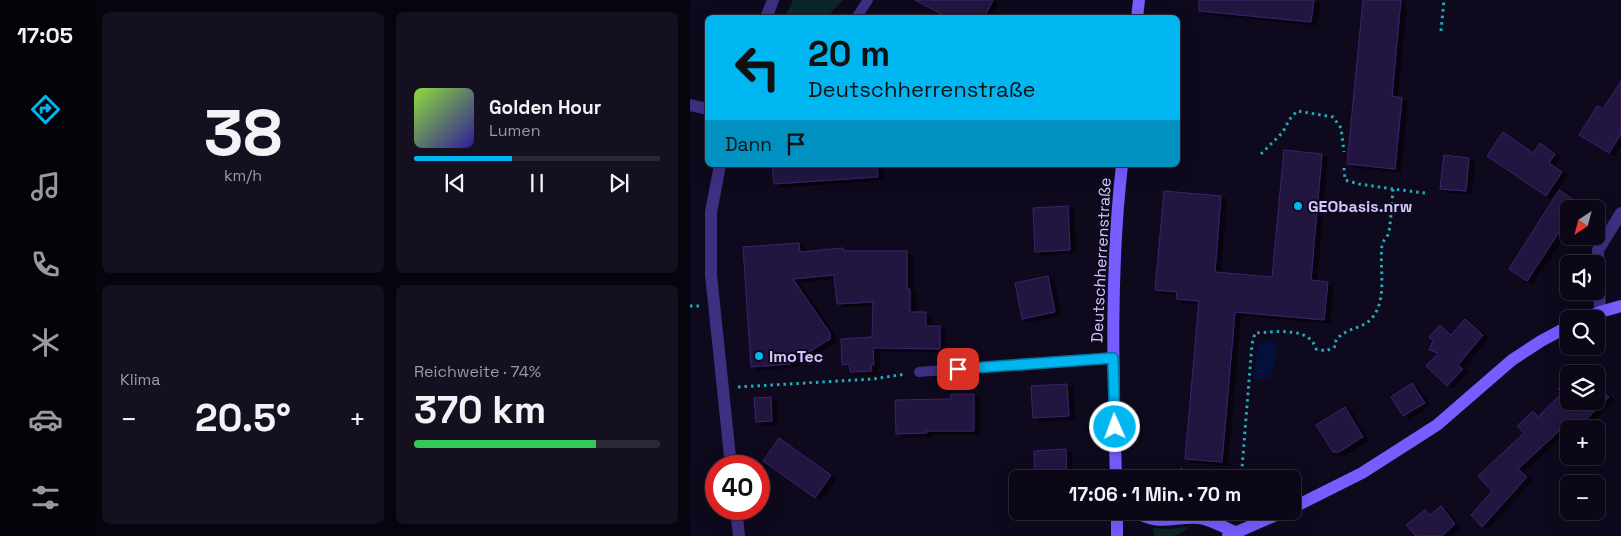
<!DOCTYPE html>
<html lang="de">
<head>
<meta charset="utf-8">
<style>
	body { margin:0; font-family:"Space Grotesk",sans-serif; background:#14101f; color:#f1f3f6; height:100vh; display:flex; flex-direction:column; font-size:19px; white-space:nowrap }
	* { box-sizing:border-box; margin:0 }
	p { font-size:16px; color:#9a99a1 }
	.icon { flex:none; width:28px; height:28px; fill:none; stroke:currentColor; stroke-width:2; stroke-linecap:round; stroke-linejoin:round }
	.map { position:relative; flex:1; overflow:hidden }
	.drawer { display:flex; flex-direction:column; gap:12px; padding:12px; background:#06040c; width:600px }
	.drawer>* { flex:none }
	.guide { position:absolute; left:15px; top:15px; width:475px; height:152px; border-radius:8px; box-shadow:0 5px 20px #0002,0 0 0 1px #2b2835; background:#00b6f0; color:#111; overflow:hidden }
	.needle { width:32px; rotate:216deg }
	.buttons { position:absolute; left:870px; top:200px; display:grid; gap:10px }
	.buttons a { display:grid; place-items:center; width:45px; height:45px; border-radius:8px; background:#0b0716; box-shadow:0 5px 20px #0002,0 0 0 1px #2b2835; font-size:25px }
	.speed { position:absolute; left:15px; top:455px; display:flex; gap:10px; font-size:25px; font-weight:700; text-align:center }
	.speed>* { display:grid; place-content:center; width:65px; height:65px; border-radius:50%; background:#0b0716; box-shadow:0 5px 20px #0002,0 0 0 1px #2b2835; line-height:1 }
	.speed .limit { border:8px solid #d22; background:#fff; color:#111 }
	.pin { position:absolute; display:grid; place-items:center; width:42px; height:42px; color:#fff; margin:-21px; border-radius:10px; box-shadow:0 2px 8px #0006 }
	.me { position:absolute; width:55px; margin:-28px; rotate:358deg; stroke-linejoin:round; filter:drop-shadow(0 0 4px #0008) }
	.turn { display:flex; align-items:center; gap:18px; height:105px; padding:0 20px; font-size:22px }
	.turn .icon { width:65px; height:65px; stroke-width:2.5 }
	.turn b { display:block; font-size:35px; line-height:42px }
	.then { display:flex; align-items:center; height:48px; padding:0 20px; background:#0003; gap:10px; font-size:19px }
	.big { font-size:38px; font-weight:600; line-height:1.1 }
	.drawer .widget { flex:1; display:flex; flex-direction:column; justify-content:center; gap:8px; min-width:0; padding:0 18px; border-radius:8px; background:#14101f }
	.drawer .dial { align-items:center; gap:0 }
	.dial b { font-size:65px; line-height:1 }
	.song { display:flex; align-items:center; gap:15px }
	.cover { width:60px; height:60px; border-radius:8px; background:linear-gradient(135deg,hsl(90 70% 55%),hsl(250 70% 35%)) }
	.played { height:5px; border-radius:2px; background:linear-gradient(90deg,#00b6f0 40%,#2b2835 40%) }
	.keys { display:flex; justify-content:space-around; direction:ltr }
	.heat { display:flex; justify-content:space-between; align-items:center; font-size:28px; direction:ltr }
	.charge { height:8px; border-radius:4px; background:linear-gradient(90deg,#34c759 74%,#2b2835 0) }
	.drawer .tiles { flex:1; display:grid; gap:12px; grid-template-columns:repeat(2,1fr) }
	.trip { position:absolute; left:319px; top:470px; width:292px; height:50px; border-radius:8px; background:#0b0716; box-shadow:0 5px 20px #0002,0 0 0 1px #2b2835; font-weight:600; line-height:50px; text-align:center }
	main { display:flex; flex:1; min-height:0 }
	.menu { display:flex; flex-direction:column; width:90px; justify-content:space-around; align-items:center; background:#040309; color:#9a99a1 }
	.menu .icon { width:35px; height:35px }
	.menu .active { color:#00b6f0 }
	.menu b { font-size:22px; color:#f1f3f6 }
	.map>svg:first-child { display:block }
	.green { fill:#0c2528 }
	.water { fill:#04103c }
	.building { fill:#231340; stroke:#3d236e; filter:url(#shadow) }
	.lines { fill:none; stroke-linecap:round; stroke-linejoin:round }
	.path { stroke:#20acb8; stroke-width:3; stroke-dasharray:2.5 4; stroke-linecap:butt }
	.lane { stroke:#3e2f81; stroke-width:10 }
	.street { stroke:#3e2f81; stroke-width:12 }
	.secondary { stroke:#775cff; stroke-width:12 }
	.route-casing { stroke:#00769c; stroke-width:12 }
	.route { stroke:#00b6f0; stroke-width:9 }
	.poi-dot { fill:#00b6f0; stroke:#0f091d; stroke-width:2 }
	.labels { text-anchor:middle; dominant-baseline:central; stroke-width:4; stroke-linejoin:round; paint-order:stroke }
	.poi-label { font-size:16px; font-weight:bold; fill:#d4c5ff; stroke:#0f091d; text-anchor:start }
	.street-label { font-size:16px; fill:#d4c5ff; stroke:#0f091d }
</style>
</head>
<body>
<main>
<nav class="menu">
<b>17:05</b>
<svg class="icon active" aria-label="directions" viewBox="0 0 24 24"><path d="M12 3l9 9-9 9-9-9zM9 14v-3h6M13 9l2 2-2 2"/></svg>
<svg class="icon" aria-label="music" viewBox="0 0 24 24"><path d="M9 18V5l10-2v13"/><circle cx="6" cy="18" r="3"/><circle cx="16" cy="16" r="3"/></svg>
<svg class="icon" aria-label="phone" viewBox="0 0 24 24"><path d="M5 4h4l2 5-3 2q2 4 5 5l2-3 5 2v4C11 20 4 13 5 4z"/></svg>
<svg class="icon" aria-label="climate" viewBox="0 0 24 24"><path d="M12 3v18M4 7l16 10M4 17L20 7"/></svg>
<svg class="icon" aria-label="car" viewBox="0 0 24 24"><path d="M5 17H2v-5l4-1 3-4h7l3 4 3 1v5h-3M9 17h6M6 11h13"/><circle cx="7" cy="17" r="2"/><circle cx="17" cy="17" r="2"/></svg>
<svg class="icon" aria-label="filters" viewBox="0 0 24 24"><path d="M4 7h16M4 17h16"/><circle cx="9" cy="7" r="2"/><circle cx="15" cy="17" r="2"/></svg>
</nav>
<section class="drawer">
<div class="tiles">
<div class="widget dial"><b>38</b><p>km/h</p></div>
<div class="widget">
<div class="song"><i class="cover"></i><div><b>Golden Hour</b><p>Lumen</p></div></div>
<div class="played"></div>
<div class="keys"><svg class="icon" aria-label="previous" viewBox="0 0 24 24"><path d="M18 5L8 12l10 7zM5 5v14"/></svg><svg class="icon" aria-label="pause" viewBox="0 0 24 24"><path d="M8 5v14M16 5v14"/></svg><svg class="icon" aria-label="next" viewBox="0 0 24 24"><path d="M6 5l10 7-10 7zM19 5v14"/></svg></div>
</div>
<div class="widget"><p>Klima</p>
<div class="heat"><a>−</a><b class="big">20.5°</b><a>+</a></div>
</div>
<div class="widget"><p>Reichweite · 74%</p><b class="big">370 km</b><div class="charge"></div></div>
</div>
</section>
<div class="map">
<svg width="931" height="536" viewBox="0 0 931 536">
	<defs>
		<filter id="shadow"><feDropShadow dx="5.5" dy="3" stdDeviation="0" flood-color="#0009"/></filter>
	</defs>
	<rect width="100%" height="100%" fill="#0f091d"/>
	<g class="green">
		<path d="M103,0H153L137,17H95Z"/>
		<path d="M495,527L498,528L497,529L485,536H464L463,528L480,529Z"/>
	</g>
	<path class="water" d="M576,340L586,343L585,365L579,380L564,379L568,344Z"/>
	<g class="building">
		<path d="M225,0H303L294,18H259Z"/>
		<path d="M509,0H624L621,22L509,11Z"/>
		<path d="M673,0H711L702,96L712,98L705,169L657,164Z"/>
		<path d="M931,81V134L919,153L889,135L907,106L913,109Z"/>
		<path d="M813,132L843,153L850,143L865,154L859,163L872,172L856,196L797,156Z"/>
		<path d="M594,150L632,154L621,280L638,282L634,320L545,312L532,462L495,459L509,301L486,299L487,292L465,290L474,191L531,196L525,272L582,277Z"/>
		<path d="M754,155L779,158L776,191L750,189Z"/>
		<path d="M82,165H187L188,177L84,184Z"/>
		<path d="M869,190L888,203L884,209H879V217L837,281L819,269Z"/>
		<path d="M378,206L380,250L345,252L343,208Z"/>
		<path d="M109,243L110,252L153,248L154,251H217V289H220V312H236V326H250V349L183,348L184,365H181L182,371L160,372L159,364L152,365L151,339L182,337V338L183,302L147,304L144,275L103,279L140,333V339L100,364L61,367L53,247Z"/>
		<path d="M358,276L365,312L332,319L325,283Z"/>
		<path d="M775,319L793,335L768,365L773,369L757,386L736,366L748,353L739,350L743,341L739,337L750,325L761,335Z"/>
		<path d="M879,379V401H906V384L919,397L889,426L882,419L828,469L837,477L792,527L781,515L802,491L788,476L834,433L827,426L843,411L848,417L872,393L868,389Z"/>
		<path d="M722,383L735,403L713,416L701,397Z"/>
		<path d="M377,384L379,416L343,418L341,386Z"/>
		<path d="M261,394H284V431H236L237,433L206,434L205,400L261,399Z"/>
		<path d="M81,397L82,421L66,422L64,398Z"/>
		<path d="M655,407L673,437L649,452H643L626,425Z"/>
		<path d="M89,438L141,475L125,498L73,461Z"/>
		<path d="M376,449L377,479H345L344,451Z"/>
		<path d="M751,506L765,524L752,536H726L716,525L735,510L740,515Z"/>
	</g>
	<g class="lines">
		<g class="path">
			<path d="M751,31L754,0"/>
			<path d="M571,154L593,132L599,120L607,111L643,117L651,128L654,152"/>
			<path d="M654,168L655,180L669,184L703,189"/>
			<path d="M0,306H9"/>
			<path d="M48,387L183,379L216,374"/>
			<path d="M468,479L474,472L491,470L530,479"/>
			<path d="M549,479L552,468L562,344L565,333C584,332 620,326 626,349L636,351L646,346V340C657,327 673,329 682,318C698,299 689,268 692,245C693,240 698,237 699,232C701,218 702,203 703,189L735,193"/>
		</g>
		<g class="lane">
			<path d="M166,18L178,0"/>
			<path d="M229,372L423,357"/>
		</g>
		<g class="street">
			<path d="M76,18L83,0"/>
			<path d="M0,105L18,109"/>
			<path d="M30,165L21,212V275L41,466"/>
			<path d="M910,312L908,250L931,213"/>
			<path d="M46,509L49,536"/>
		</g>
		<g class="secondary">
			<path d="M447,18L449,0"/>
			<path d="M894,319L910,312L931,306"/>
			<path d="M426,479C423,374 420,269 432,165"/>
			<path d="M602,508L672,473L747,425L822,360L851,341L879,326"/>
			<path d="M427,511V536"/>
			<path d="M445,511C468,527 484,516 509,518C520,519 535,528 545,532"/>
			<path d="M538,536L595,511"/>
		</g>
	</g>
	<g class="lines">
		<g class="route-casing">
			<path id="route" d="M268,369L423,358L425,427"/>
		</g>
		<use href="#route" class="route"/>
	</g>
	<g class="poi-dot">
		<circle cx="608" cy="206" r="5"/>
		<circle cx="69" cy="356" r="5"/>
	</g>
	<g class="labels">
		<g class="poi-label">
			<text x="618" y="206">GEObasis.nrw</text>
			<text x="79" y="356">ImoTec</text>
		</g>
		<g class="street-label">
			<text transform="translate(411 260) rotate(-87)">Deutschherrenstraße</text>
		</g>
	</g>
</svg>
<div class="buttons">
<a><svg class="needle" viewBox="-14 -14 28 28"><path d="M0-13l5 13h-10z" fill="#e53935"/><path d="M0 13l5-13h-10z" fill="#9a99a1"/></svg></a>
<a><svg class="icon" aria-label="sound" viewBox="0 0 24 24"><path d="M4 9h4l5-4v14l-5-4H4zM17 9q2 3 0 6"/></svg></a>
<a><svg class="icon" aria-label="search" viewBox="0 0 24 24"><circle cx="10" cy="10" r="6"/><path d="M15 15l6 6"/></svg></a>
<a><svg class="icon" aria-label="layers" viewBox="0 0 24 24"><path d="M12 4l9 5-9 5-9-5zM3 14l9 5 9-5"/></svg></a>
<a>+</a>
<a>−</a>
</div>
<div class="speed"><div class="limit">40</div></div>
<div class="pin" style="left:268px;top:369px;background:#d93025"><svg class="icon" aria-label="arrive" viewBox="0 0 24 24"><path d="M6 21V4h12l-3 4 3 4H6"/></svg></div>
<svg class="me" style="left:425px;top:427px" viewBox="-20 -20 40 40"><circle r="17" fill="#00b6f0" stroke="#fff" stroke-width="3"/><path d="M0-11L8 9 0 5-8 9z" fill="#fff"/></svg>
<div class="trip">17:06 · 1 Min. · 70 m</div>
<div class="guide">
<div class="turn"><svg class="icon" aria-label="left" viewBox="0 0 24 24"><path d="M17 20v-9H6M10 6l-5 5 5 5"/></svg><div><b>20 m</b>Deutschherrenstraße</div></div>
<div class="then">Dann<svg class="icon" aria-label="arrive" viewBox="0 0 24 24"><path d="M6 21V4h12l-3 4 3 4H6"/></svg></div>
</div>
</div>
</main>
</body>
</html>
